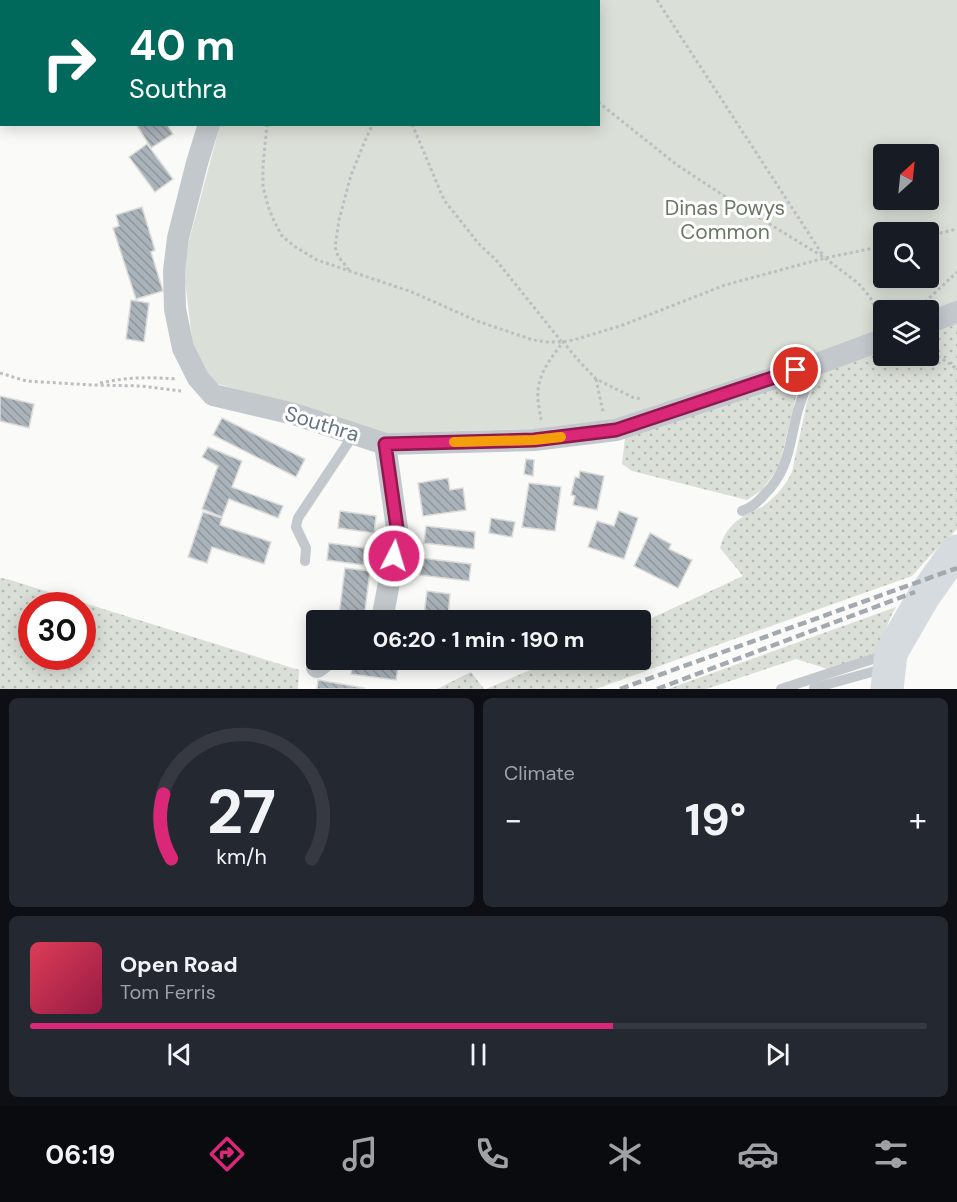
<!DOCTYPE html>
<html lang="en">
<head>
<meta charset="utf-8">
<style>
	body { margin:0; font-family:"DM Sans",sans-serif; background:#242831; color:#f1f3f6; height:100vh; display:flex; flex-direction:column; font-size:22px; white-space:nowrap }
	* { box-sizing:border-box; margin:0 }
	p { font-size:20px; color:#9ea1a6 }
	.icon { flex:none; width:33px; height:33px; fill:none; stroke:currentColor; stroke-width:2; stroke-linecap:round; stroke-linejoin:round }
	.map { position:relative; height:689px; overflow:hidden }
	.panel { display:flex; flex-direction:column; gap:9px; padding:9px; background:#0d0f14; flex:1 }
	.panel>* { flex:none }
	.guide { position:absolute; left:0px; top:0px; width:600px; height:126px; box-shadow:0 3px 15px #0003; background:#00695c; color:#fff; overflow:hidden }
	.needle { width:39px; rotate:27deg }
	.fabs { position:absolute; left:873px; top:144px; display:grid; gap:12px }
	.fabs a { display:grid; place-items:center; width:66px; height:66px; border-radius:6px; background:#171b24; box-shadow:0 3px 15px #0003; font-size:30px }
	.speed { position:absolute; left:18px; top:592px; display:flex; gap:12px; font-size:30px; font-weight:700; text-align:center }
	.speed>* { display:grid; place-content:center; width:78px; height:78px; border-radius:50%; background:#171b24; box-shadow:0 3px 15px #0003; line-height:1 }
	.speed .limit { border:9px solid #d22; background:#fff; color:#111 }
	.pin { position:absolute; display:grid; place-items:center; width:51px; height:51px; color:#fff; margin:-26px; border:3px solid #fff; border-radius:50%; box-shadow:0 2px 6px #0007 }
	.me { position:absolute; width:66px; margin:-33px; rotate:5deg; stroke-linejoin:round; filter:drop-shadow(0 0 4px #0008) }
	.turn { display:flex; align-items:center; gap:21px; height:126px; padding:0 30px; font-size:27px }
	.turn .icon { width:78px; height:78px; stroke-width:2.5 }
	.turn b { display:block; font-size:42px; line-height:51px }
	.big { font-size:45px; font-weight:700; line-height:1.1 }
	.panel .tile { flex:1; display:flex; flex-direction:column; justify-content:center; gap:9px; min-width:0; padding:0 21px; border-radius:9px; background:#242831 }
	.panel .dial { align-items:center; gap:0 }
	.dial svg { height:156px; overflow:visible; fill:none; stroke:#363941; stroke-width:7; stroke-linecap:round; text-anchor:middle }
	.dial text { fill:#f1f3f6; stroke:none }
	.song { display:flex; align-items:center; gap:18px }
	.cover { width:72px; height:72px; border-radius:9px; background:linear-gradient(135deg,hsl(350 70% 55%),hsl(340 70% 35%)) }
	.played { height:6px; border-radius:3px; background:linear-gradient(90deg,#db2777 65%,#363941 65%) }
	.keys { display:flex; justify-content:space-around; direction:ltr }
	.heat { display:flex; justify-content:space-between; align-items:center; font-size:33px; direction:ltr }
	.panel .tiles { flex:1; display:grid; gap:9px; grid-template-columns:1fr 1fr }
	.tile:last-child { grid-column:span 2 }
	.trip { position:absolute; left:306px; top:610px; width:345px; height:60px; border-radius:6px; background:#171b24; box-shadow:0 3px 15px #0003; font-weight:700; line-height:60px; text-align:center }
	.tabs { display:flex; height:96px; justify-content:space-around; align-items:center; background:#090b0e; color:#9ea1a6 }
	.tabs .icon { width:42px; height:42px }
	.tabs .active { color:#db2777 }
	.tabs b { font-size:27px; color:#f1f3f6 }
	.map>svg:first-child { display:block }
	.grass { fill:url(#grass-dots); fill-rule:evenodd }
	.park { fill:#dadfd7; fill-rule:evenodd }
	.building { fill:url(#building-back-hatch); stroke:#dcdcda; stroke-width:1.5 }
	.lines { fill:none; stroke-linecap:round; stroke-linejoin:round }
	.path { stroke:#bbbfc2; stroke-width:3; stroke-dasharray:3 3; stroke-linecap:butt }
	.service { stroke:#c3c8cc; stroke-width:10 }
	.minor { stroke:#c3c8cc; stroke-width:22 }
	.primary { stroke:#d6dbdf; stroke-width:33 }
	.rail { stroke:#a2aab0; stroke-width:4.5; stroke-dasharray:9 4.5; stroke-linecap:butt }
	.route-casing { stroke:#8e194d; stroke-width:15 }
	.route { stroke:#db2777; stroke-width:10 }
	.slow { stroke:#f59e0b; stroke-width:10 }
	.labels { text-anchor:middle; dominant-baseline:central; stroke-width:6; stroke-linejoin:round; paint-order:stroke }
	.park-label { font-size:21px; fill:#687a64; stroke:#fff }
	.street-label { font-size:21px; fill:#657683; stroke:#fff }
</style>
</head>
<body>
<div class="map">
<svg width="957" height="689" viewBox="0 0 957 689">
	<defs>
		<pattern id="grass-dots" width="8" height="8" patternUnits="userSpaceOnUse" patternTransform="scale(1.5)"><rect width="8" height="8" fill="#dadfd7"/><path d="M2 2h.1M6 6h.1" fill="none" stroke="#b4b9b4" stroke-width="1.8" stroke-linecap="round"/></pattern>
		<pattern id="building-back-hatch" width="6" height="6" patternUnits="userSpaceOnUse" patternTransform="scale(1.5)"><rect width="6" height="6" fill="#aab3b9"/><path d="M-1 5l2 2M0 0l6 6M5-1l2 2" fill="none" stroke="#8e969c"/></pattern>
	</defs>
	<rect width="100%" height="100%" fill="#fafaf8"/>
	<g class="grass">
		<path d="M957,324V529L932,554L912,576L723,643L596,689H486L554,660H640L641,623L743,576L720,548C724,531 734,521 749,513C753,510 758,509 762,507C774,499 786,485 792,472L807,402L814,385L822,373L883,349L884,356H928L929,334Z"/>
		<path d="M798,381V388L779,467L762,490L747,500L632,471L622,464L625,438Z"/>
		<path d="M0,578L7,579L299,670L298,689H0ZM32,606H82V657H32Z"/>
		<path d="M896,607L891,616L879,648L876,653L831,670L796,659L706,689H668Z"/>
		<path d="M471,672L484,689H437Z"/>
	</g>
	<path class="park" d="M256,0H957V305L929,316L928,310H884L883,332L599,427L386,433L218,384L204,370L193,347L184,272L189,241L220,125L598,124V2H256ZM884,154H928V200H884ZM884,232H928V278H884Z"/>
	<g class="building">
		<path d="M136,124H167L173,134L151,148Z"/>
		<path d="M147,144L173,179L155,192L129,157Z"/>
		<path d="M142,207L155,250L151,252L163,291L136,299L113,228L119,226L116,215Z"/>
		<path d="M131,300L149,303L144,342L126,339Z"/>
		<path d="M0,396L34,404L29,428L0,421Z"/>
		<path d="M222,418L305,459L296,477L213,435Z"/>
		<path d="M208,447L242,461L232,487L283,506L278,518L229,499L222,517L202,509L218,466L202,457Z"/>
		<path d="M526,459L534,460L533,476L524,474Z"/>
		<path d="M580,471L604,476L597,510L573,505L575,496L571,495L575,477L579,478Z"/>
		<path d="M448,478L450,490L463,488L466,510L423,516L418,483Z"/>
		<path d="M529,483L561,487L555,531L522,527Z"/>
		<path d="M340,511L376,516L374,533L338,528Z"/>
		<path d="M619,511L638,518L624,559L588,547L597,521L614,526Z"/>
		<path d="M203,512L222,518L220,525L271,542L264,564L212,547L207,563L188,557Z"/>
		<path d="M491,518L515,522L512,537L489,533Z"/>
		<path d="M426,526L475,532L474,549L424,543Z"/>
		<path d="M650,533L671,544L669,549L692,560L678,588L634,566Z"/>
		<path d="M329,543L365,548L363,565L327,560Z"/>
		<path d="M421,558L471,564L469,581L420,575Z"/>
		<path d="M345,568L370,571L364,618L339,615Z"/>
		<path d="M427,591L450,594L448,618L424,615Z"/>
		<path d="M353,660H399L396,680L351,674Z"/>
		<path d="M318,680L364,688V689H317Z"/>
	</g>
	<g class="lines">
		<g class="path">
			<path d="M277,0V2"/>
			<path d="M342,0L343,2"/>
			<path d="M422,0L427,2"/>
			<path d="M657,0L824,257"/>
			<path d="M380,2L385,0"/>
			<path d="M472,2L473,0"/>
			<path d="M598,102L677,165L732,201L825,258L858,283L870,297L881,321"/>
			<path d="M267,124L263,165V187L269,209L274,221L282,236L294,246L317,260L412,292L477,321L533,340L548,342H563L577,339L623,325L725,285L825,258L884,246"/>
			<path d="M412,124L444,200L479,244L496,260L561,341"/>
			<path d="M928,236L957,229"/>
			<path d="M349,270L338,256L335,247L339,220L351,175L367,136L373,124"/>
			<path d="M925,302L957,272"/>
			<path d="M928,349L957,369"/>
			<path d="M0,373L26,381L92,385L141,386L181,391"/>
			<path d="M596,379L603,412"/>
			<path d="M100,383C129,377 147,377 177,379"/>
			<path d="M541,420C540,411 537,401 538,392C539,372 552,357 563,342L580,362L596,379L632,397L642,399"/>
		</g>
		<g class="service">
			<path d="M742,511C752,507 757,503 764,495C790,470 789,442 798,410C803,395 808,381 815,366"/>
			<path d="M305,561L306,548L296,527L298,518L354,434"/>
			<path d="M814,688L886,668"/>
			<path d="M781,689L885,655"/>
		</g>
		<g class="minor">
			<path d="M244,2V0"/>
			<path d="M209,124L197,163L178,238L174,271L175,309L183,348L198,378L213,395L294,414L385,444L534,440L616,430L817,364L884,339"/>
			<path d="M928,323L957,312"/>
			<path d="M381,621L382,620L398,535L385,444"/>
			<path d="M317,667L326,660"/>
		</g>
		<path class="primary" d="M887,689L891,653L924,596L946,565L957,551"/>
		<g class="rail">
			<path d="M620,689L957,568"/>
			<path d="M657,689L915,592"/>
		</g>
	</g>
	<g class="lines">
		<g class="route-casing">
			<path id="route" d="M394,556L398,535L385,444L534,440L616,430L796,370"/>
		</g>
		<use href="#route" class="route"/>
		<path class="slow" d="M454,442L534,440L561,437"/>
	</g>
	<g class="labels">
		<g class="park-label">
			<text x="725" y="208">Dinas Powys<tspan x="725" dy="24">Common</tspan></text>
		</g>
		<g class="street-label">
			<text transform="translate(322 424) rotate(17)">Southra</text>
		</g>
	</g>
</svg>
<div class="fabs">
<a><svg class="needle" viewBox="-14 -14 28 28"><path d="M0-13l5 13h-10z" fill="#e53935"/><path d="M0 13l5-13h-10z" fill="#9ea1a6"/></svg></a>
<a><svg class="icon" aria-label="search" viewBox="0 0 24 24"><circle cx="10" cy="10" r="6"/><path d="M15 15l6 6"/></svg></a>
<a><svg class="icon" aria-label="layers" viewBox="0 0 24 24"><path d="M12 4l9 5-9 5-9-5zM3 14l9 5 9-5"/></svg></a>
</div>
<div class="speed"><div class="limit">30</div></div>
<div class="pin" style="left:796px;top:370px;background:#d93025"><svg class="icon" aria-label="arrive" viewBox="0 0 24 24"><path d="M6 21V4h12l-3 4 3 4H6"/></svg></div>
<svg class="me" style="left:394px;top:556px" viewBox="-20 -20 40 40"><circle r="17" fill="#db2777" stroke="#fff" stroke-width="3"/><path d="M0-11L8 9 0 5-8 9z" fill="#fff"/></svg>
<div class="trip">06:20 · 1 min · 190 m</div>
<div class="guide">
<div class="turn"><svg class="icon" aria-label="right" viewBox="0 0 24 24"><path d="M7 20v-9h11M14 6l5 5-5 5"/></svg><div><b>40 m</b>Southra</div></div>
</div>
</div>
<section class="panel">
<div class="tiles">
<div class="tile dial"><svg viewBox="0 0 100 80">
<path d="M14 69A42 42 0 1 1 86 69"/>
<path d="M14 69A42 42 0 0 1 10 36" stroke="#db2777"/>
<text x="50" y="56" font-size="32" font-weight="700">27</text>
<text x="50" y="72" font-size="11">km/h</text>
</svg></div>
<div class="tile"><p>Climate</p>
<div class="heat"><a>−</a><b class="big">19°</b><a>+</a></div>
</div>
<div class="tile">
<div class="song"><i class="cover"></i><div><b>Open Road</b><p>Tom Ferris</p></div></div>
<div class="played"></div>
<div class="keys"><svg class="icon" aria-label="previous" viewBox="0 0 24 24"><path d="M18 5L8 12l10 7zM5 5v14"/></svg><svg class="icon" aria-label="pause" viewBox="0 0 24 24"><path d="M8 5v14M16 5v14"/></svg><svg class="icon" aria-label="next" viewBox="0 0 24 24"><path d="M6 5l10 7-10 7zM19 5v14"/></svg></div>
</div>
</div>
</section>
<nav class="tabs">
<b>06:19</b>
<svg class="icon active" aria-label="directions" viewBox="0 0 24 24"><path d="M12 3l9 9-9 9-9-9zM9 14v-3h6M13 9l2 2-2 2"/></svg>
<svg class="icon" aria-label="music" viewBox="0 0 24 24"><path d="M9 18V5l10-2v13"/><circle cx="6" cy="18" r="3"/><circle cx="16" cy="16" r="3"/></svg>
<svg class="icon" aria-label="phone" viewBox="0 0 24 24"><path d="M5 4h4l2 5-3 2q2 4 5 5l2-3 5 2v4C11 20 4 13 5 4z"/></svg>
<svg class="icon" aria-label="climate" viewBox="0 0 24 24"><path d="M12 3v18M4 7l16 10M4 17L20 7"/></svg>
<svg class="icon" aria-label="car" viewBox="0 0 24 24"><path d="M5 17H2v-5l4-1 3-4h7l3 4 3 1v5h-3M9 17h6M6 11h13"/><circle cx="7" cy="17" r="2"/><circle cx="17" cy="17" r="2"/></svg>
<svg class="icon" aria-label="filters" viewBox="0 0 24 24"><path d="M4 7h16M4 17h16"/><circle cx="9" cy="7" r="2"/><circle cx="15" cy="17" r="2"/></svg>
</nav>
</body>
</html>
